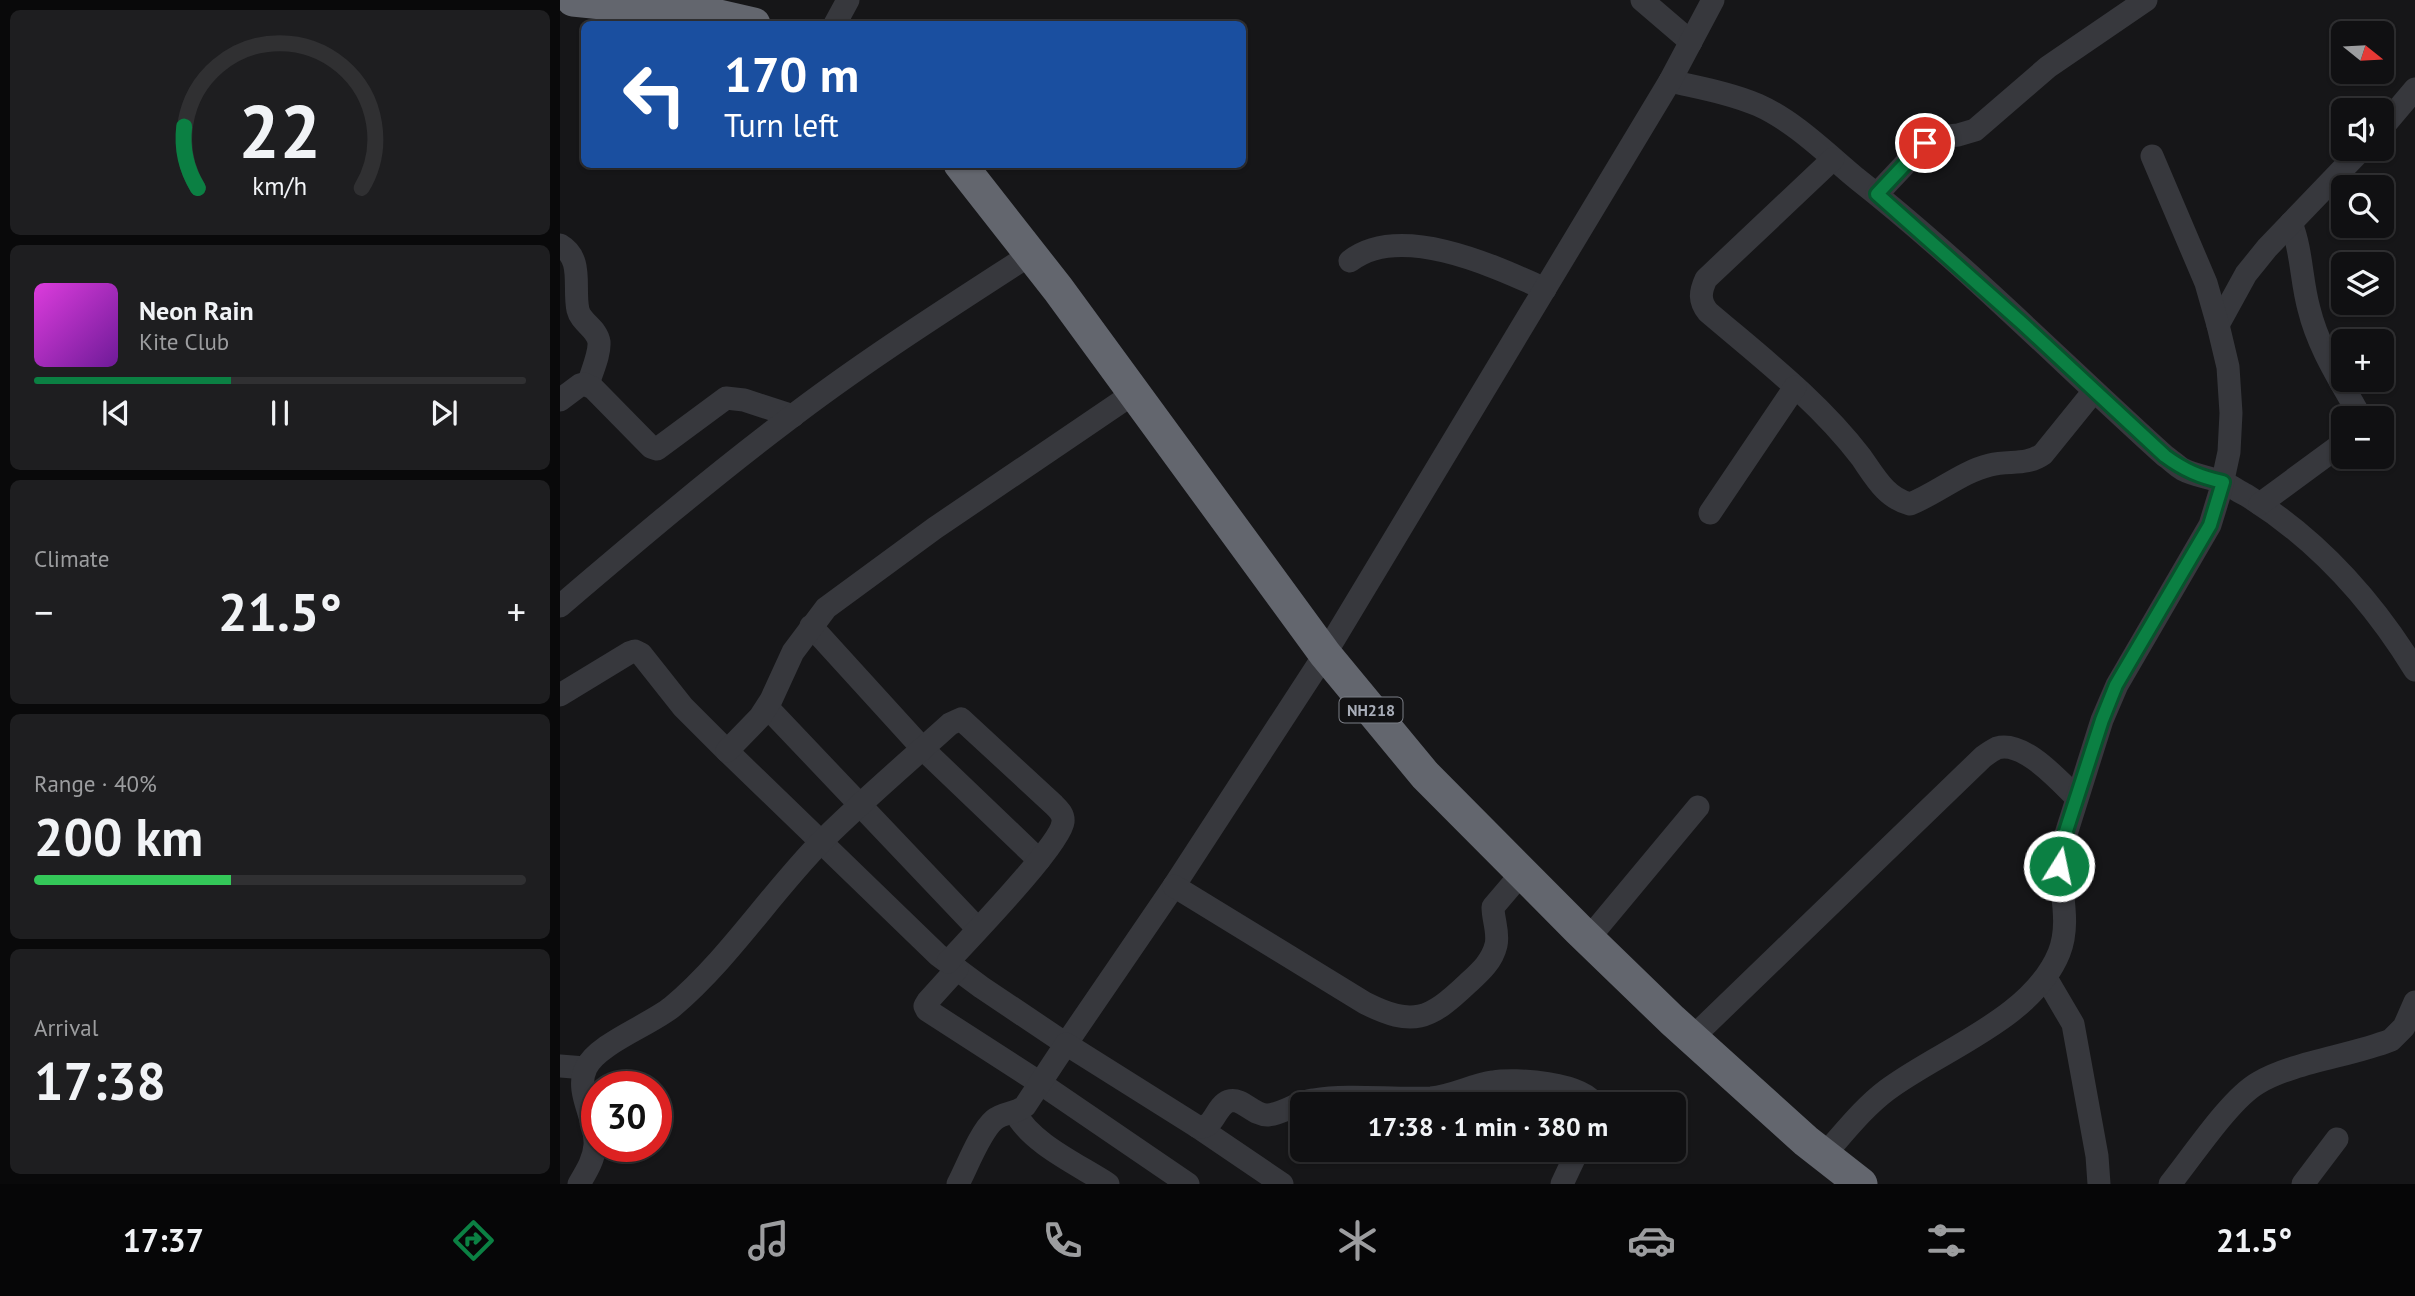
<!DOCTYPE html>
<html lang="en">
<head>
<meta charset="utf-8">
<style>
	body { margin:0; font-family:"PT Sans",sans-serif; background:#1e1e20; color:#f1f3f6; height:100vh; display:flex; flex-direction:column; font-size:26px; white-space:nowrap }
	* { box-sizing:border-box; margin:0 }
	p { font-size:23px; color:#9c9d9f }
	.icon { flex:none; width:38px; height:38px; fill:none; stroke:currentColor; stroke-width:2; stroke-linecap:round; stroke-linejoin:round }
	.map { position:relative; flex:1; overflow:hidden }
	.drawer { display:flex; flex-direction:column; gap:10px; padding:10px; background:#09090a; width:560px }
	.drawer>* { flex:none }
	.hud { position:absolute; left:21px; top:21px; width:665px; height:147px; border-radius:10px; box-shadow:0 2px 5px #0004,0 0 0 2px #303032; background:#1a4fa0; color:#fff; overflow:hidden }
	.needle { width:46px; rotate:108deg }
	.tools { position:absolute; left:1771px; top:21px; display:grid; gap:14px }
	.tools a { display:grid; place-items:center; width:63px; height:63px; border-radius:10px; background:#101012; box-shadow:0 2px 5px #0004,0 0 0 2px #303032; font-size:35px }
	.speed { position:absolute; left:21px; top:1071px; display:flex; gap:14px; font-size:35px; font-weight:700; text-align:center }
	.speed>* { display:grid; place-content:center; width:91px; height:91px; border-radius:50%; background:#101012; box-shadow:0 2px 5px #0004,0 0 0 2px #303032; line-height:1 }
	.speed .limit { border:10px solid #d22; background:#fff; color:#111 }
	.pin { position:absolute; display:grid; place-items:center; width:60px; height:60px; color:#fff; margin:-30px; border:4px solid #fff; border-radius:50%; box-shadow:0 2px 7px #0007 }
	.me { position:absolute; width:77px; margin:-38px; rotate:10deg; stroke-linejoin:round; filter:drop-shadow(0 0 5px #0008) }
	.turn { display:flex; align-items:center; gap:24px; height:147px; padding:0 28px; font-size:32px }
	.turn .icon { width:91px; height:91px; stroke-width:2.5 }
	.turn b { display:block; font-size:49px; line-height:60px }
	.big { font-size:52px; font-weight:800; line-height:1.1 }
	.drawer .tile { flex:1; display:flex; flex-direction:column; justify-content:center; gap:10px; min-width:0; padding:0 24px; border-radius:10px; background:#1e1e20 }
	.drawer .dial { align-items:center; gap:0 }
	.dial svg { height:182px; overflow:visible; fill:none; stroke:#303032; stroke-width:7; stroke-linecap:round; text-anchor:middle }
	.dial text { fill:#f1f3f6; stroke:none }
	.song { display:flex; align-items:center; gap:21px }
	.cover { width:84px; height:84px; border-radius:10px; background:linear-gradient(135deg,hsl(300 70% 55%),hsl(280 70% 35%)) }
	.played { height:7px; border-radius:4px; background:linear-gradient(90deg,#0b8043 40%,#303032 40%) }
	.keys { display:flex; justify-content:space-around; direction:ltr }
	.heat { display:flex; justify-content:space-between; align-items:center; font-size:38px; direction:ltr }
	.charge { height:10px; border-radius:5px; background:linear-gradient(90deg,#34c759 40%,#303032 0) }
	.trip { position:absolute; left:730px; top:1092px; width:396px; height:70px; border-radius:10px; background:#101012; box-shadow:0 2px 5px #0004,0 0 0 2px #303032; font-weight:800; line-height:70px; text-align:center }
	.tabs { display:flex; height:112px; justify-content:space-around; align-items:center; background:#060607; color:#9c9d9f }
	.tabs .icon { width:49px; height:49px }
	.tabs .active { color:#0b8043 }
	.tabs b { font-size:32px; color:#f1f3f6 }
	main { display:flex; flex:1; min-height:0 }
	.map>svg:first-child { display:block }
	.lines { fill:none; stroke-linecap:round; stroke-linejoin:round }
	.minor { stroke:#37383d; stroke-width:23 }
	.highway { stroke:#63666e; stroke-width:33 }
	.route-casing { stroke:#07532c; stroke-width:18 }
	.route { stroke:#0b8043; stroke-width:12 }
	.labels { text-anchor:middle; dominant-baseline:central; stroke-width:7; stroke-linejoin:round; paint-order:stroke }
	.shield { fill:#111113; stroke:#7b7e86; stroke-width:2 }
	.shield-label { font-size:16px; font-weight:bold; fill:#a8adb8 }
</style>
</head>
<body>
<main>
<section class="drawer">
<div class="tile dial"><svg viewBox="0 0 100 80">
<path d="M14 69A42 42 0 1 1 86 69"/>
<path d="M14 69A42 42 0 0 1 8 42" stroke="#0b8043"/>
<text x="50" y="56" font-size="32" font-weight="700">22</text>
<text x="50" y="72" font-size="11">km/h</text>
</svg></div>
<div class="tile">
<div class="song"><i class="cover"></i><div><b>Neon Rain</b><p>Kite Club</p></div></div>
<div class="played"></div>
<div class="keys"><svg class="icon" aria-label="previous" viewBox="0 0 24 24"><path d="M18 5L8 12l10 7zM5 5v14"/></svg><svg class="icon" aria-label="pause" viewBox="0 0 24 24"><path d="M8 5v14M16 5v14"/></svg><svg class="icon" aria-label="next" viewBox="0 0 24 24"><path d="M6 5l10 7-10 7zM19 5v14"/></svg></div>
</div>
<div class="tile"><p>Climate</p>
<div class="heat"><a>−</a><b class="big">21.5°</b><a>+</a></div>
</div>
<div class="tile"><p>Range · 40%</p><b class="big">200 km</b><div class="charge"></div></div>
<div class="tile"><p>Arrival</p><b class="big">17:38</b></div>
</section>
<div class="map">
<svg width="1855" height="1184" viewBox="0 0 1855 1184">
	<rect width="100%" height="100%" fill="#161618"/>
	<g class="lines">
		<g class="minor">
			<path d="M1082,0L1131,42"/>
			<path d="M275,24L288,0"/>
			<path d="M1110,81C1140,88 1170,93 1198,105C1234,121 1266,153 1296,178C1405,264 1502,363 1605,456C1611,460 1616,465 1622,469C1635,476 1649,477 1662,482C1670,485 1678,491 1686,495C1756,538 1812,600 1855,670"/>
			<path d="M1822,128L1855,89"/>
			<path d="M1273,159L1146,279C1140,292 1139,301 1148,312C1202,358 1258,401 1301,457C1315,477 1326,498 1350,504C1378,493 1401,472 1430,465C1450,460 1466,466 1483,454L1534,391"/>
			<path d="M1317,194L1365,143L1379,137L1398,135L1415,130L1488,67L1586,0"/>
			<path d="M1731,223C1742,250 1741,281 1749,309C1758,346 1778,377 1796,409L1799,418"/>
			<path d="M0,245C24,259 13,287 18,310C21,323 37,328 39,342C40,355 31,373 28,385"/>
			<path d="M790,261C840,222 934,266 985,289"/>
			<path d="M1658,325L1686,274L1707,248L1802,149"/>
			<path d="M0,400L20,385L24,384L33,388L91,447L97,449L166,398L184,400L233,416"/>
			<path d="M1700,504L1783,443"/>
			<path d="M1150,513L1235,387"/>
			<path d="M0,606C74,543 148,480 226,421C304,361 388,308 471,254"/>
			<path d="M251,626L363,749L479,860"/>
			<path d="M0,695L69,653L75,651L81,654L123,707L167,751L378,955L421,987L506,1044L614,886L765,654L1110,81L1153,0"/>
			<path d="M207,707L418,929"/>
			<path d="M167,751L200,717L211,700L233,652L266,608L375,528L574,393"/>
			<path d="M614,886L805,1003C853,1027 869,1020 907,984C919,973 932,962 936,945C939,933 933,920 933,907L962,873"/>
			<path d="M1028,939L1138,807"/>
			<path d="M397,969L368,1001L365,1006L367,1010L480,1083L628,1184"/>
			<path d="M1486,978L1513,1024L1537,1156L1539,1184"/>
			<path d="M1132,1038L1423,757C1427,754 1433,750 1437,748C1464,740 1500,782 1517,798"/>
			<path d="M0,1066L25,1068"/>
			<path d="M455,1112C470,1143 519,1165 548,1184"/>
			<path d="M638,1127L722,1184"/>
			<path d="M1264,1155C1284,1133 1303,1108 1327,1090C1380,1050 1472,1019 1499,953C1512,921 1498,885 1500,853L1542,720L1557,685L1650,525L1661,489L1669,452L1671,413L1668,367L1658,325L1646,283L1592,156"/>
			<path d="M19,1184C26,1172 34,1160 35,1145C37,1120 14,1092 26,1068C37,1044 90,1025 112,1007C168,960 210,894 261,842C302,801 347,763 390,724L401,719L493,804C498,809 504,814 503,822C501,844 408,940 388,962"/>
			<path d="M398,1184C407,1167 420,1132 434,1120C443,1112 456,1114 465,1106L506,1044L638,1127C656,1128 654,1107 669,1101C682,1097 694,1116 708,1115C723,1114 737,1102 753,1100C792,1094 832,1100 871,1098C893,1096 912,1085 933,1082C955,1078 1023,1083 1034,1104"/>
			<path d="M1002,1184L1018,1150"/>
			<path d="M1610,1184C1632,1157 1670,1099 1698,1083C1733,1062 1791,1056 1831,1040L1844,1027L1855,1002"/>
			<path d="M1743,1184L1777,1139"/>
		</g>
		<g class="highway">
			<path d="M13,0L150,14L194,24"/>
			<path d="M400,164L498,289L765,654L865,775L1019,930L1112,1020L1246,1141L1301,1184"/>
		</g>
	</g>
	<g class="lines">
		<g class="route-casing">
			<path id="route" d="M1365,143L1317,194L1463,324L1605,456C1624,470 1640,477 1663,482L1650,525L1556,685L1542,720L1506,831L1499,866"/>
		</g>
		<use href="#route" class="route"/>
	</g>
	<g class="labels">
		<rect class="shield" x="779.5" y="697.5" width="63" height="25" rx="5"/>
		<g class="shield-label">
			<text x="811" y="710">NH218</text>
		</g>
	</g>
</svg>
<div class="tools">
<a><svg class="needle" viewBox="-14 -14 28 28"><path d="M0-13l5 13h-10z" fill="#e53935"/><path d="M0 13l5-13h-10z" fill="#9c9d9f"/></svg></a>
<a><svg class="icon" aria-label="sound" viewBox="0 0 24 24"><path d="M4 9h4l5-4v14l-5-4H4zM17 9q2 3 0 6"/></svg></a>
<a><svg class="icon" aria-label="search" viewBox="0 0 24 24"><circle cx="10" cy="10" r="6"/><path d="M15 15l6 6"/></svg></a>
<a><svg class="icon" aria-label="layers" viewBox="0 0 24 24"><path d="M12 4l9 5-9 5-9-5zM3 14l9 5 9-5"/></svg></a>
<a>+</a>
<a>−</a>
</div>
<div class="speed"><div class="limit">30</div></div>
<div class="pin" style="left:1365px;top:143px;background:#d93025"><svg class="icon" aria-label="arrive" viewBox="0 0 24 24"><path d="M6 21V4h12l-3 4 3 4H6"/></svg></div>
<svg class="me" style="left:1499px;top:866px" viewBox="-20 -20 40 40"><circle r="17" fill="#0b8043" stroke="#fff" stroke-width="3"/><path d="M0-11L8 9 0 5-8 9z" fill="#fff"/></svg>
<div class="trip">17:38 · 1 min · 380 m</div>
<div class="hud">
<div class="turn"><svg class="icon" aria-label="left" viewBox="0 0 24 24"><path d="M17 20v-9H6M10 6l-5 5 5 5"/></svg><div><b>170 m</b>Turn left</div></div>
</div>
</div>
</main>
<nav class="tabs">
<b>17:37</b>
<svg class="icon active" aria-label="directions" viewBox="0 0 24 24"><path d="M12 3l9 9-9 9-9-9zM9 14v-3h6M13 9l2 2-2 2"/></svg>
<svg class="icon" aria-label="music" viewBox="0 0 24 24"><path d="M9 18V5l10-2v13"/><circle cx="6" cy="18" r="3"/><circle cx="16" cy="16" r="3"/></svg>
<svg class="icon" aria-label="phone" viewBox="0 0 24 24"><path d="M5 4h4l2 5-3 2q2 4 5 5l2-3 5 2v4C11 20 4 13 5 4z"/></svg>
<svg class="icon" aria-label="climate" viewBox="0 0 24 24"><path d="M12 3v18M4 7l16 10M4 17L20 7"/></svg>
<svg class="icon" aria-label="car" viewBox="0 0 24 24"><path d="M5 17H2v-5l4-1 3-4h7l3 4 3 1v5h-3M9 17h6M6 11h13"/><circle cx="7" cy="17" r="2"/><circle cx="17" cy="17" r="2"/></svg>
<svg class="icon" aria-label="filters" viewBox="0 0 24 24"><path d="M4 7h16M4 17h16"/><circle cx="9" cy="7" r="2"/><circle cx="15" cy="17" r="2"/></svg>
<b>21.5°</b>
</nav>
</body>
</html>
